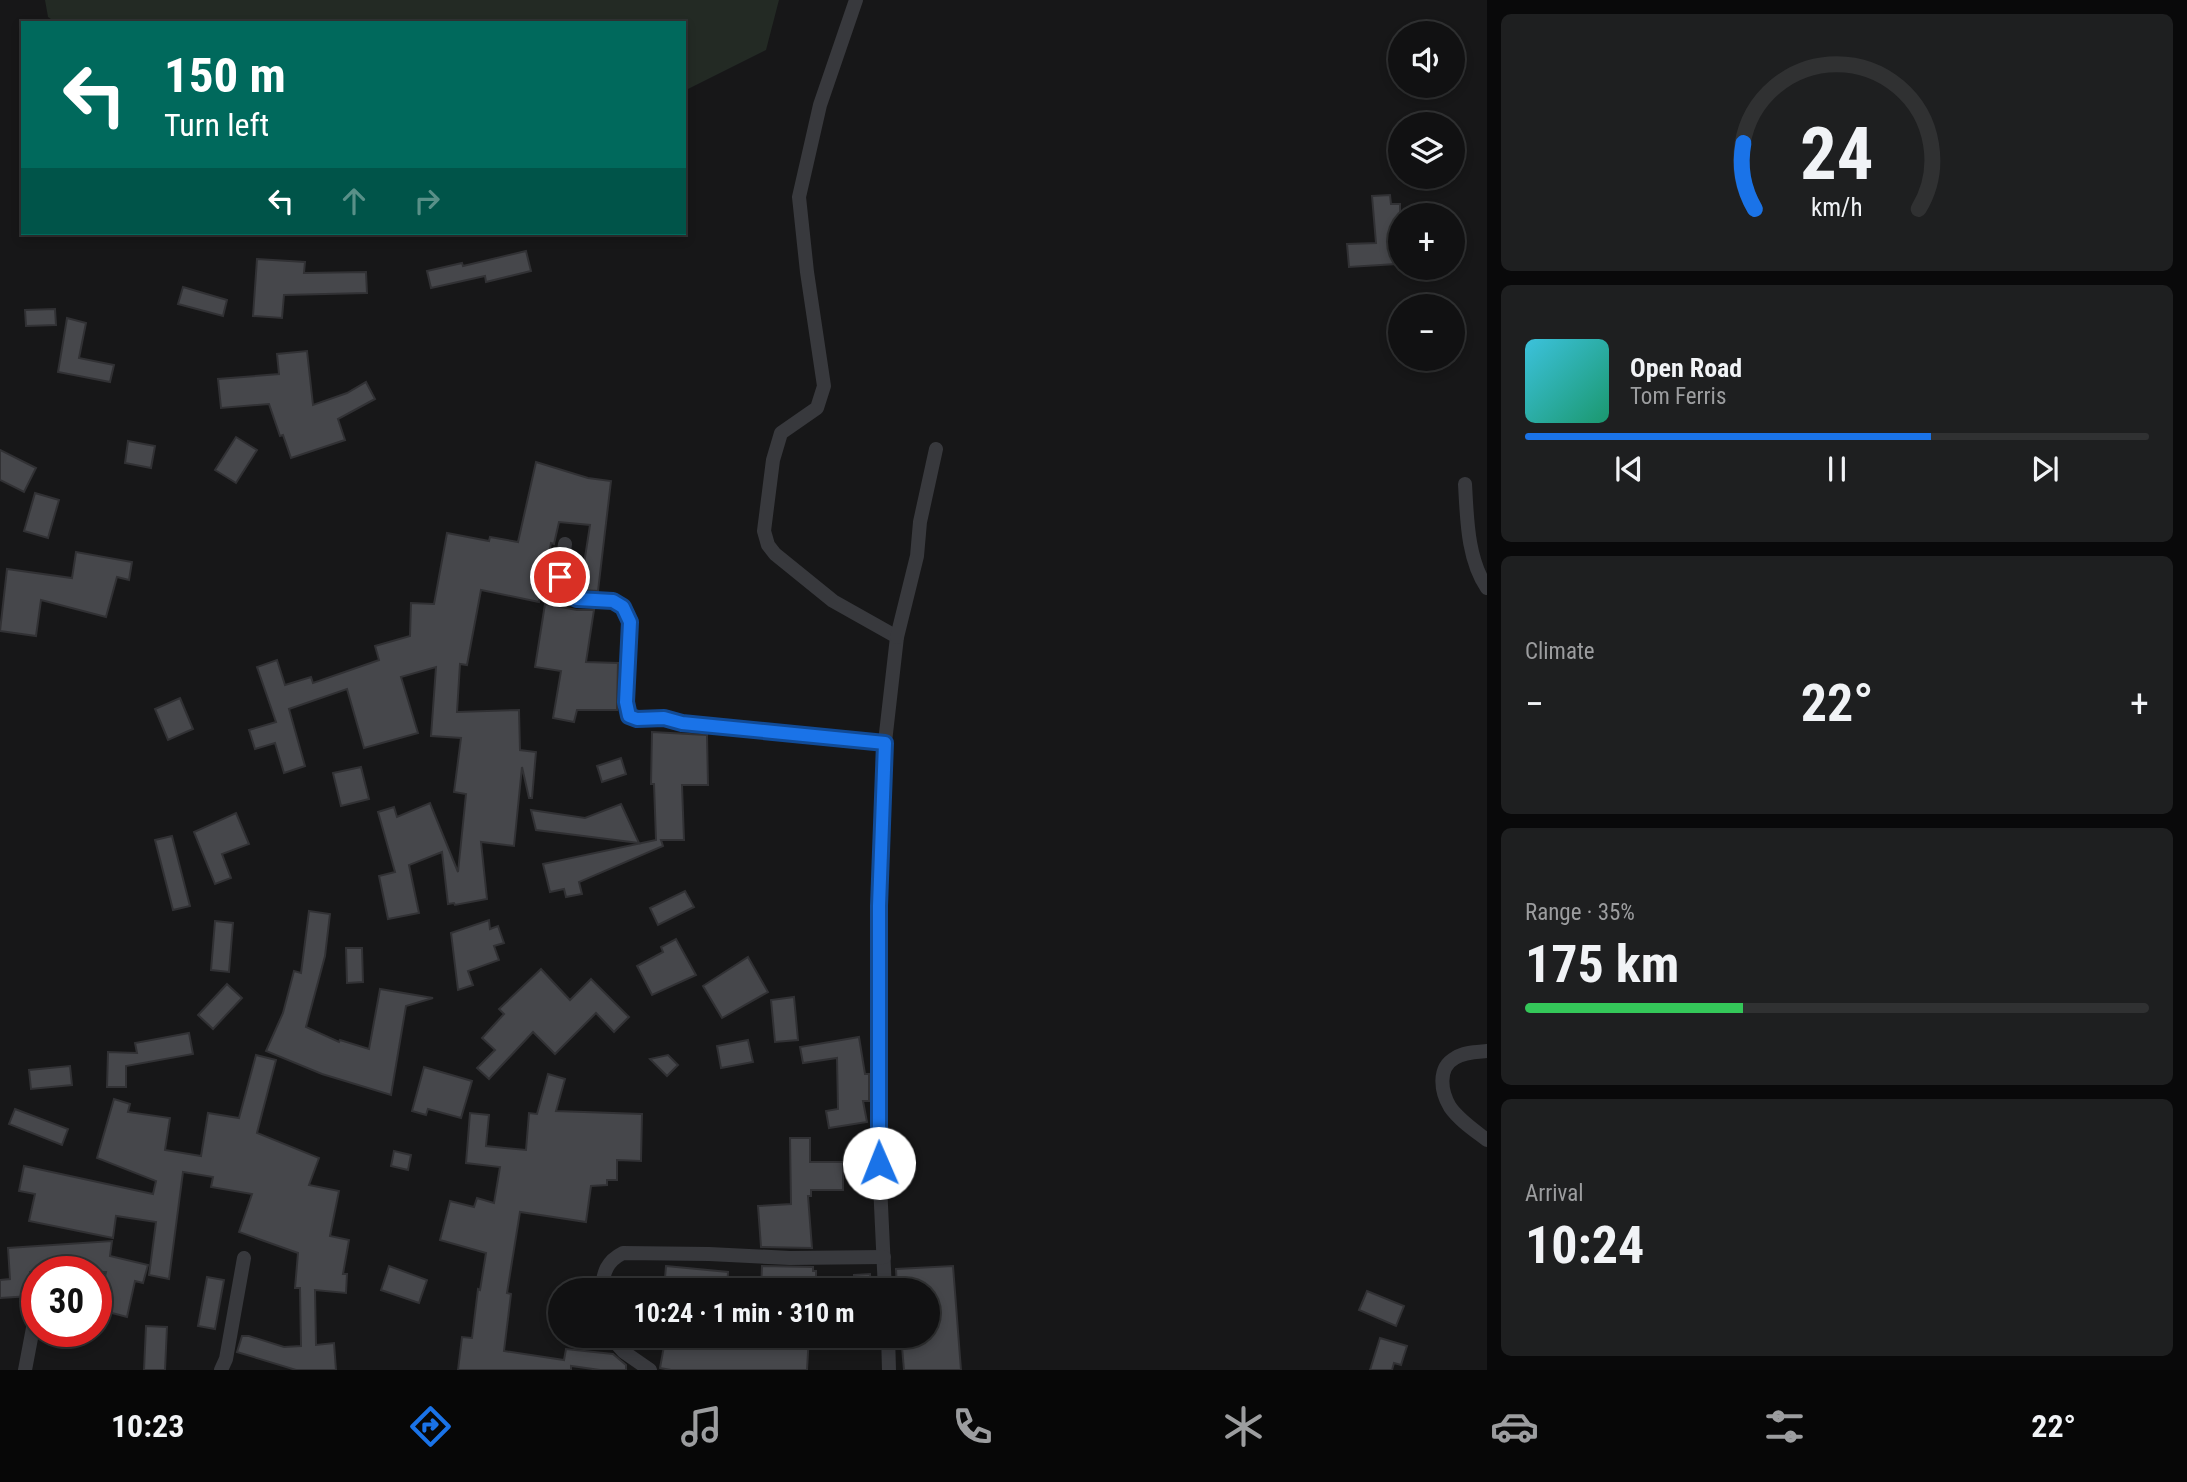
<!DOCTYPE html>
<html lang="en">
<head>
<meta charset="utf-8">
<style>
	body { margin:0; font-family:"Roboto Condensed",sans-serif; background:#1e1f20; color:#f1f3f6; height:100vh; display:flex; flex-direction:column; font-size:26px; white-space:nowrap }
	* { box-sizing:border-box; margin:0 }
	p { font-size:23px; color:#9c9d9f }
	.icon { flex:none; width:38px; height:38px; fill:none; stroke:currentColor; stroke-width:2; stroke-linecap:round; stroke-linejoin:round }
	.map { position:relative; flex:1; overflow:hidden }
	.side { display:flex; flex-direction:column; gap:14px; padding:14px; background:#09090a; width:700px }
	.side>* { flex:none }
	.top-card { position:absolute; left:21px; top:21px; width:665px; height:214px; border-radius:0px; box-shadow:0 4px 10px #0003,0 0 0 2px #303132; background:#00695c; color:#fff; overflow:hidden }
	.controls { position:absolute; left:1388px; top:21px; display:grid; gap:14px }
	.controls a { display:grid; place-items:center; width:77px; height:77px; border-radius:50%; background:#111112; box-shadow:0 4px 10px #0003,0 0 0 2px #303132; font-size:35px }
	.speed { position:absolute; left:21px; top:1256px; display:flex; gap:14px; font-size:35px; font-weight:700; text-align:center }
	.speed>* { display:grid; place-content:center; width:91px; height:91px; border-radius:50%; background:#111112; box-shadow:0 4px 10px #0003,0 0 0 2px #303132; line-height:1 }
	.speed .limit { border:10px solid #d22; background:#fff; color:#111 }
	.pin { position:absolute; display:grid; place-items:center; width:60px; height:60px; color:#fff; margin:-30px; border:4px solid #fff; border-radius:50%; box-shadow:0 2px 7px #0007 }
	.me { position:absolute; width:77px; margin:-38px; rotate:359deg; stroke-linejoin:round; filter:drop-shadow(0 0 5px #0008) }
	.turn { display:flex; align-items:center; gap:24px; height:147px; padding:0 28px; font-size:32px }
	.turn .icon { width:91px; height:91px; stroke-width:2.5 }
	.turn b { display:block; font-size:49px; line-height:60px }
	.lanes { display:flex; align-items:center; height:66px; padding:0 28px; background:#0003; justify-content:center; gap:35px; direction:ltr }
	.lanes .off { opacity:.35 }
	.big { font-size:52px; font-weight:700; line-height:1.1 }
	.side .widget { flex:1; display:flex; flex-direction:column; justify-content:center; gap:10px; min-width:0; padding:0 24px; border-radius:10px; background:#1e1f20 }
	.side .dial { align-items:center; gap:0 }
	.dial svg { height:182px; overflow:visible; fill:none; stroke:#303132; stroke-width:7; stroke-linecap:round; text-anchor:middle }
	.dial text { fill:#f1f3f6; stroke:none }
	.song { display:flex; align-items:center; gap:21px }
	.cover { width:84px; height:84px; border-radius:10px; background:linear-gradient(135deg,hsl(190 70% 55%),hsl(160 70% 35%)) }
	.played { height:7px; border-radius:4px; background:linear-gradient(90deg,#1a73e8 65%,#303132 65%) }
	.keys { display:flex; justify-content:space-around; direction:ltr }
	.heat { display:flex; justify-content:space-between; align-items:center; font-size:38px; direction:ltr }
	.charge { height:10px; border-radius:5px; background:linear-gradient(90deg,#34c759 35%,#303132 0) }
	.trip { position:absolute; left:548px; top:1278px; width:392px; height:70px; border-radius:35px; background:#111112; box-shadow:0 4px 10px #0003,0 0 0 2px #303132; font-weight:700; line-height:70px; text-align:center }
	.tabs { display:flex; height:112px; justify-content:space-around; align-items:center; background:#070707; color:#9c9d9f }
	.tabs .icon { width:49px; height:49px }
	.tabs .on { color:#1a73e8 }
	.tabs b { font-size:32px; color:#f1f3f6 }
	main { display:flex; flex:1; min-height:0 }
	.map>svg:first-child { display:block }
	.green { fill:#232a24 }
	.building { fill:#46474b; stroke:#313134; stroke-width:2 }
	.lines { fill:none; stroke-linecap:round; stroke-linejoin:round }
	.minor { stroke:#38393d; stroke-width:14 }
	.route-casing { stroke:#114b97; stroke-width:18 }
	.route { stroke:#1a73e8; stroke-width:12 }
</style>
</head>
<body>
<main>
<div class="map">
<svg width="1487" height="1370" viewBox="0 0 1487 1370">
	<rect width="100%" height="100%" fill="#171718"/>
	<path class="green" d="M45,0H779L766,50L684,91V23H57L48,17Z"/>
	<g class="building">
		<path d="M1390,195L1391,204H1400V259H1395L1396,264L1349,267L1347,244L1376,243L1372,196Z"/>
		<path d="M526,251L531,271L486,282L485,276L431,288L427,271L462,263L463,266Z"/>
		<path d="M257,259L305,262L304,273L366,272L367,293L284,295L282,318L253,316Z"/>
		<path d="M183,287L227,300L223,316L178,304Z"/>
		<path d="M55,309L56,325L26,326L25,310Z"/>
		<path d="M67,318L86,323L79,358L114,365L110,382L58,372Z"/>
		<path d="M307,351L313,405L347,393L366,382L375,399L338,419L345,440L291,458L283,435L280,436L269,404L221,408L218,379L279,374L277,354Z"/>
		<path d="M236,437L257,450L236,483L215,470Z"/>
		<path d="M128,441L155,446L151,468L125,463Z"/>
		<path d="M0,450L36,468L24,492L0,480Z"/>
		<path d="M536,462L588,478L611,481L598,591L580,590L590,525L559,522L554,544L551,543L539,602L481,590L467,665L460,664L457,712L519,710L520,750L536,752L532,798H529L522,767L514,846L481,842L487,899L455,905L454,903L448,904L442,852L409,865L419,913L388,919L379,876L395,872L378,812L394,807L397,817L430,803L458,872L466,794L454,792L461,738L431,736L436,667L401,677L418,733L364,748L347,689L289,709L305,766L284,773L275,743L255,749L249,730L276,722L257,667L277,660L285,685L311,677L313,683L379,660L375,646L410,636L411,603L434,604L447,533L489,541L490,537L518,542Z"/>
		<path d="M35,493L59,500L48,538L24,531Z"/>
		<path d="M76,552L132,562L129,580L117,577L106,617L41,600L36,636L0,631L7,569L72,578Z"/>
		<path d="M545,604L577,610H594L586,662L618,663L617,710H577L574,722L553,718L561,671L535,667Z"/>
		<path d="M180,698L193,729L168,740L155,709Z"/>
		<path d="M652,732L707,735L708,785H682L684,840H661L663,846L579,882L582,894L566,897L564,889L550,892L543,864L656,840L654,784H651Z"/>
		<path d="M621,758L626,774L602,782L597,766Z"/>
		<path d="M361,767L369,799L341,806L333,773Z"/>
		<path d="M621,804L639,843L536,830L531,810L585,818Z"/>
		<path d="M236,813L249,844L222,854L231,878L215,884L194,832Z"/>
		<path d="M172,836L190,906L173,910L155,840Z"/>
		<path d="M685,891L694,907L658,925L650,908Z"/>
		<path d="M309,911L330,914L325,956L306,1027L339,1042L340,1040L369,1049L380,989L433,998L406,1006L391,1095L322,1074L266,1051L283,1013L294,971L301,973Z"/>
		<path d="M489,920L490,929L498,926L504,943L494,946L499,960L468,971L473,985L458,990L451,933Z"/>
		<path d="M215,921L233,923L229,972L211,970Z"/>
		<path d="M676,939L696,975L652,995L637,966L663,952L661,947Z"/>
		<path d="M346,948H362L363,982L347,983Z"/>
		<path d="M748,957L768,992L722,1018L703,986Z"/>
		<path d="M541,969L570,1000L591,979L629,1017L614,1032L596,1013L555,1054L533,1032L489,1079L477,1068L495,1050L482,1038L504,1014L499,1009Z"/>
		<path d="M227,984L242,998L213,1029L198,1015Z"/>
		<path d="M794,997L798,1040L775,1042L771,1000Z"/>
		<path d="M189,1033L193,1054L126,1066V1087H107L108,1052L137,1053L135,1043Z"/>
		<path d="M859,1037L865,1074H869V1101H863L867,1122L829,1128L826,1111L838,1109L837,1058L803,1063L800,1047Z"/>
		<path d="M748,1040L753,1062L721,1068L717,1046Z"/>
		<path d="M256,1055L276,1060L257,1133L319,1158L309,1185L339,1191L330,1236L349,1240L343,1274H347L346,1293L315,1290L316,1345L334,1343L336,1370H296L237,1352L242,1336H249L284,1347L301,1346L300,1288H295L298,1253L239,1232L252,1194L211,1187L213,1177L183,1172L169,1279L149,1275L156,1222L116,1216L113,1238L29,1221L35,1194L19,1191L24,1166L153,1194L156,1181L97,1158L114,1099L130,1104L128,1112L170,1118L165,1150L201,1156L208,1113L239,1118Z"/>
		<path d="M668,1055L678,1065L667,1076L650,1059Z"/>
		<path d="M70,1066L72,1085L31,1089L29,1070Z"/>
		<path d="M424,1067L472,1081L461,1118L428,1109L426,1115L412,1111Z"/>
		<path d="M548,1074L565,1079L556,1111L642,1114L641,1161L617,1160V1180H607V1185L591,1186L586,1222L520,1212L507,1293L511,1294L504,1351L564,1360L566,1349L613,1354L626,1365V1370H600L571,1366V1370H458L462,1337L472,1338L478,1289L480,1290L486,1253L440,1240L450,1201L474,1207L477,1198L494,1203L500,1167L466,1163L470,1113L489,1115L486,1146L526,1150L529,1113L537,1114Z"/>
		<path d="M15,1109L68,1129L62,1145L9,1124Z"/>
		<path d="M790,1138H810V1162H843V1190H811V1196H808L812,1248L761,1247L758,1206L791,1204Z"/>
		<path d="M394,1151L411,1155L408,1170L391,1166Z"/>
		<path d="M112,1241L110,1256L148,1265L143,1283L135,1281L127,1317L97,1309L106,1272H30L31,1296L0,1298V1280L10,1279L8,1248Z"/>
		<path d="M389,1266L427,1280L419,1303L381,1290Z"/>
		<path d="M666,1266L728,1272L727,1290H664Z"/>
		<path d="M762,1266L813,1267V1271H816V1290H761Z"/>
		<path d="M953,1266L961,1370H904L901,1335H928V1290H897L896,1269Z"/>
		<path d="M870,1274L871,1290H854V1275Z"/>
		<path d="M207,1277L224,1280L215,1329L198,1326Z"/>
		<path d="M1367,1291L1404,1306L1396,1326L1359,1310Z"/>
		<path d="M146,1326L167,1327L165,1370H144Z"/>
		<path d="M666,1335H711L749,1343L750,1335H809L807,1370H671L660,1368Z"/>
		<path d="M1380,1338L1407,1346L1401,1365L1394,1363L1392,1370H1370Z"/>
	</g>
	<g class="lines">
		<g class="minor">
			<path d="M856,0L820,105L799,197L807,272L824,386L817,408L781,433L773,460L764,531L768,545L775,554L833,601L897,637L885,742L879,906V1163L885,1290"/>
			<path d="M1465,484C1467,517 1467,559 1487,588"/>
			<path d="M565,544L560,577L566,594L577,599L613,601L623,607L630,622L626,702L629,716L637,719L664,718L682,723L885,742"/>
			<path d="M897,637L917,556L920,522L936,449"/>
			<path d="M1487,1051C1477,1052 1464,1052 1455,1058C1437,1068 1441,1092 1450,1107C1459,1120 1474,1130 1487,1140"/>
			<path d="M602,1290C603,1272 607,1261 623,1253L709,1254L790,1258L884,1257"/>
			<path d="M609,1335L624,1352L650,1370"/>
			<path d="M888,1335L889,1370"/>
			<path d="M25,1370L36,1312"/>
			<path d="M221,1370L226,1359L244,1258"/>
		</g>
	</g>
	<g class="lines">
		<g class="route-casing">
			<path id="route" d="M560,577L566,594L577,599L613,601L623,607L630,622L626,702L629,716L637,719L664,718L682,723L885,743L879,906V1163"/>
		</g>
		<use href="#route" class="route"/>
	</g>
</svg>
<div class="controls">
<a><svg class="icon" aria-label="sound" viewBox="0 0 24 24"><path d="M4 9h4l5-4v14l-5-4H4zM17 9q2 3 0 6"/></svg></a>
<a><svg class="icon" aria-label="layers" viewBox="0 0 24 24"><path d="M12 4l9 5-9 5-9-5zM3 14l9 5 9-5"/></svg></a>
<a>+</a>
<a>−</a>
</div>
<div class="speed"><div class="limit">30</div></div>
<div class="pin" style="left:560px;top:577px;background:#d93025"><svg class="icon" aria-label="arrive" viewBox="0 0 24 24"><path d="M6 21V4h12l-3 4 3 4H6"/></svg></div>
<svg class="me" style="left:879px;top:1163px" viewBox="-20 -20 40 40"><circle r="19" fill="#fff"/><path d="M0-13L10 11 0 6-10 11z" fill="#1a73e8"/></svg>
<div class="trip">10:24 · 1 min · 310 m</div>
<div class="top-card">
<div class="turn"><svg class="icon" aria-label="left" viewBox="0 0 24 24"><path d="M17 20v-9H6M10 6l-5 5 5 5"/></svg><div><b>150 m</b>Turn left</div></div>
<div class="lanes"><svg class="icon" aria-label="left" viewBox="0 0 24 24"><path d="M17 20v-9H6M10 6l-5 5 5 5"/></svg><svg class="icon off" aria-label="ahead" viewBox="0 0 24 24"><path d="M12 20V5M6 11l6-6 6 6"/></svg><svg class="icon off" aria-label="right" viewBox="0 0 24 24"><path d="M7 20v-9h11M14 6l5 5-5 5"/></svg></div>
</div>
</div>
<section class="side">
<div class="widget dial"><svg viewBox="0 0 100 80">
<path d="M14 69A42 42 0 1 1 86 69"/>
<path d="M14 69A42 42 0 0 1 9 40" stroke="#1a73e8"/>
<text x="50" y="56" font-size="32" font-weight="700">24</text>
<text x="50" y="72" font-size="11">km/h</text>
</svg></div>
<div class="widget">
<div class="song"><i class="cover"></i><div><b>Open Road</b><p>Tom Ferris</p></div></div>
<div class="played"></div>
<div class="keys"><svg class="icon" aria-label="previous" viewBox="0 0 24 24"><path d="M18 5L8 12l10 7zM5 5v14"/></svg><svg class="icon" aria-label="pause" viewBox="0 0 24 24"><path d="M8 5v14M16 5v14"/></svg><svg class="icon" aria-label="next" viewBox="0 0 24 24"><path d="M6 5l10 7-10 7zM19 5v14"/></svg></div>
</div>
<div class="widget"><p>Climate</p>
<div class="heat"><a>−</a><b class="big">22°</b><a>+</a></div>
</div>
<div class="widget"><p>Range · 35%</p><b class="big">175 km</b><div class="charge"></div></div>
<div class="widget"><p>Arrival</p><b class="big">10:24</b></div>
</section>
</main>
<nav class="tabs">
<b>10:23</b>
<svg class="icon on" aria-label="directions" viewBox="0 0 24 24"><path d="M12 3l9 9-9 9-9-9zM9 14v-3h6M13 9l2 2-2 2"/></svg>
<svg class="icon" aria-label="music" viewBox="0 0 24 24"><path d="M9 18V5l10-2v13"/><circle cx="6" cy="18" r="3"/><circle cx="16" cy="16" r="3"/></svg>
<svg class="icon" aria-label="phone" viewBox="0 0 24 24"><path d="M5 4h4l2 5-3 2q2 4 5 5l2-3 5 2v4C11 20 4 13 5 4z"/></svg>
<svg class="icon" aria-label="climate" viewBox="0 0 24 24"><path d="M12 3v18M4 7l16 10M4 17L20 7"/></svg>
<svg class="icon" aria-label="car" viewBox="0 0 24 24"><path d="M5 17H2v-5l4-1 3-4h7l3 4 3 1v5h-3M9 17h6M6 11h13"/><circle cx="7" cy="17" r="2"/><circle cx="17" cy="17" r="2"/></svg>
<svg class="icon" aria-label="filters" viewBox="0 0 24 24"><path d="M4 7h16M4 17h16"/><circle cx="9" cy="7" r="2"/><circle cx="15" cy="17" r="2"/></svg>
<b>22°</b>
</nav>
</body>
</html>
